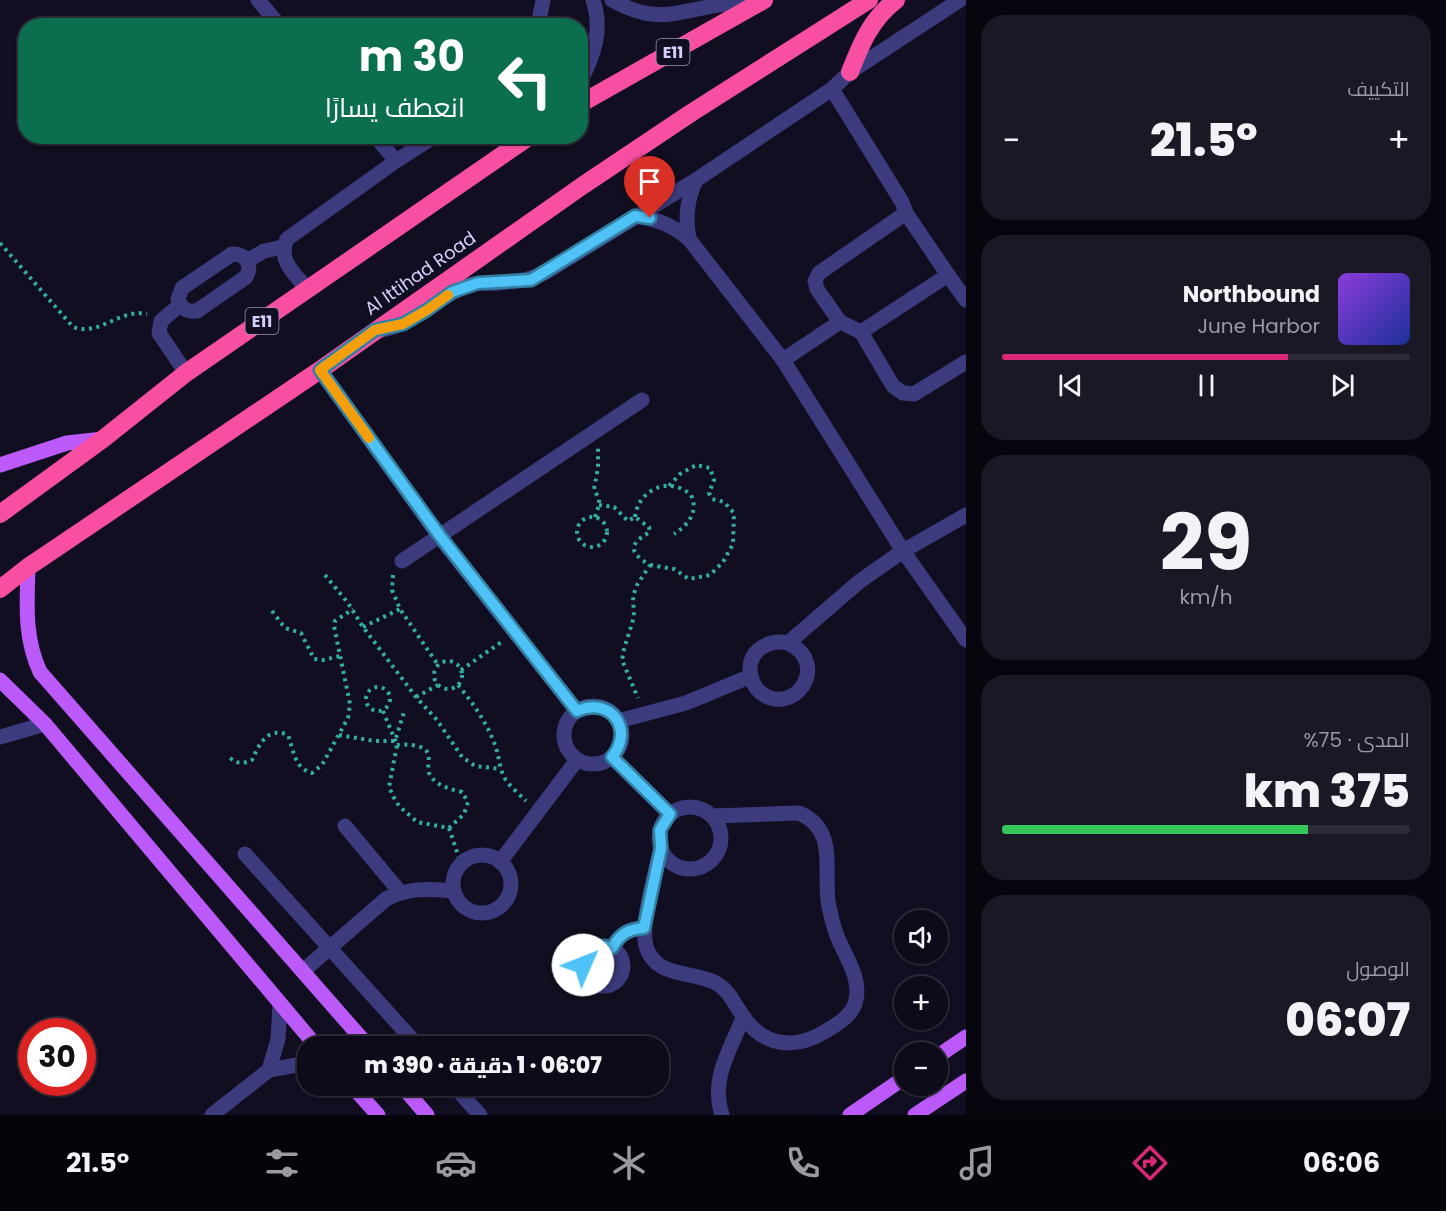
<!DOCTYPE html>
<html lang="ar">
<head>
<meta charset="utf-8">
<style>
	body { margin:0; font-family:Poppins,Cairo,sans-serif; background:#1b1826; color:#f1f3f6; direction:rtl; height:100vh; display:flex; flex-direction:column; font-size:22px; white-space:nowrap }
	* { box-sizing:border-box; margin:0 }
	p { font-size:20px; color:#9a9aa2 }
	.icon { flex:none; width:33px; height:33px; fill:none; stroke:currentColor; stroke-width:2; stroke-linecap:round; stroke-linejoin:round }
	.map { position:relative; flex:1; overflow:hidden; direction:ltr }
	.side { display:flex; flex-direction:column; gap:15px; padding:15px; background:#07060e; width:480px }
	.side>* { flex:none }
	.hud { position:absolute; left:18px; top:18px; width:570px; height:126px; border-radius:24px; box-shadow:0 2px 4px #0004,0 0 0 2px #2d2b38; direction:rtl; background:#0b6e4f; color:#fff; overflow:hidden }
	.tools { position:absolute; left:894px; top:910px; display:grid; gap:12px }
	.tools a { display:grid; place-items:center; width:54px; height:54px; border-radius:50%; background:#0d0a19; box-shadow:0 2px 4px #0004,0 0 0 2px #2d2b38; font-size:30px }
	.speed { position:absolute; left:18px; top:1018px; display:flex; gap:12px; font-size:30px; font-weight:700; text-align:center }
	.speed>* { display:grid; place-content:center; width:78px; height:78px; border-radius:50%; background:#0d0a19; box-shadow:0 2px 4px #0004,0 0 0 2px #2d2b38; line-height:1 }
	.speed .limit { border:9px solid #d22; background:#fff; color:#111 }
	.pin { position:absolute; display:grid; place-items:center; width:51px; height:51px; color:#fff; margin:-62px -26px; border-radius:50% 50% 50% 0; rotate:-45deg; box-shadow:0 0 6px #0007 }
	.pin .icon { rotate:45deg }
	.me { position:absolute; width:66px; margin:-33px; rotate:46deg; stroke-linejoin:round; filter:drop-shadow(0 0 4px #0008) }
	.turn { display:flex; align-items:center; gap:21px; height:126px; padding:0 24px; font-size:27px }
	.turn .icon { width:78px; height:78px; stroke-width:2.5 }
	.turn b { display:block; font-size:42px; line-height:51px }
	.big { font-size:45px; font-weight:800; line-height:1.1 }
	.side .card { flex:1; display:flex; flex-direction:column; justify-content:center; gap:9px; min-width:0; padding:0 21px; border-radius:24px; background:#1b1826 }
	.side .dial { align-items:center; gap:0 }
	.dial b { font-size:78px; line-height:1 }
	.song { display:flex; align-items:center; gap:18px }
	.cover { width:72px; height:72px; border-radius:9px; background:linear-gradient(135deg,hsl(270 70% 55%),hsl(230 70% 35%)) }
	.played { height:6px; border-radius:3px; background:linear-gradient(90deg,#db2777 70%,#2d2b38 70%) }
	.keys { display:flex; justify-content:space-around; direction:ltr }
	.heat { display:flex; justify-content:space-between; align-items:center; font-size:33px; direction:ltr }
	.charge { height:9px; border-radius:4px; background:linear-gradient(90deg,#34c759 75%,#2d2b38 0) }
	.trip { position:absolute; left:297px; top:1036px; width:372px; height:60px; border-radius:24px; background:#0d0a19; box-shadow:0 2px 4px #0004,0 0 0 2px #2d2b38; font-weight:800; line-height:60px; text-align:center; direction:rtl }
	.menu { display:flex; height:96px; justify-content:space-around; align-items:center; background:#05040a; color:#9a9aa2 }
	.menu .icon { width:42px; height:42px }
	.menu .selected { color:#db2777 }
	.menu b { font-size:27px; color:#f1f3f6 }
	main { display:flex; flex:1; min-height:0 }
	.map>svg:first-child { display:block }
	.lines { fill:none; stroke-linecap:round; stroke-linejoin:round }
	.path { stroke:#32afa5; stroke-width:4; stroke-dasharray:3 4.5; stroke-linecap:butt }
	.minor { stroke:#3c3b7e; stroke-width:15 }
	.major { stroke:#bb5af9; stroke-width:15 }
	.highway { stroke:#f94fa3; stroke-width:18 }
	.route-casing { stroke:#337fa1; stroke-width:15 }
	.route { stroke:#4fc3f7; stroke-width:10 }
	.slow { stroke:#f59e0b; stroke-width:10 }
	.labels { text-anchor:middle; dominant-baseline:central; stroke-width:4.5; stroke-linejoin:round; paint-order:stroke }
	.shield { fill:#110e21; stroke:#9a95bb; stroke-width:1.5 }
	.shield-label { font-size:16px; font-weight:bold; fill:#d4cffd }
	.street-label { font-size:18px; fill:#d4cffd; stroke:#110e21 }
</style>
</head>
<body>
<main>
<section class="side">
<div class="card"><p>التكييف</p>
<div class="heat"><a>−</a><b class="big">21.5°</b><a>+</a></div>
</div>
<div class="card">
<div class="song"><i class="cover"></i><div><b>Northbound</b><p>June Harbor</p></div></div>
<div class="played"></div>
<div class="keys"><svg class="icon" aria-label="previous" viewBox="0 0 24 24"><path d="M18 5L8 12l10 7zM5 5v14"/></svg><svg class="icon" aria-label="pause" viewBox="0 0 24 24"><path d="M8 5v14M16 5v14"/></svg><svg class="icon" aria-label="next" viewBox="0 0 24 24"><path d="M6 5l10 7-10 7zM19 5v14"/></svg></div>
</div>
<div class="card dial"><b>29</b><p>km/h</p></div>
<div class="card"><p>المدى · 75%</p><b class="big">375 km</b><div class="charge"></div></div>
<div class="card"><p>الوصول</p><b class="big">06:07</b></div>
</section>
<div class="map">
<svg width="966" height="1115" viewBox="0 0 966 1115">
	<rect width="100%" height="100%" fill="#110e21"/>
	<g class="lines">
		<g class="path">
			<path d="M0,243L73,327C99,337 120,308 147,314"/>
			<path d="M599,505L614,507L628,521L635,517L649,527L650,532C628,544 629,553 650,565L637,585L633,596L634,617L624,649L622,660L638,698"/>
			<path d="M595,517L599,505V499L594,489L598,468V448"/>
			<path d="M635,517C638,490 669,475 691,495C699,512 688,525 674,534"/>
			<circle cx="592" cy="532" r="15"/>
			<path d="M650,565L674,569L689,579L710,575L723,562L733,544L734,513L724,502L712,499L709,493L714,480L710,468L696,465L680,474L669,486"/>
			<path d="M325,575L348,603L363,627L416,697L437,720L462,757L475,766L501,769"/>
			<path d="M393,575L392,590L400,609L438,665"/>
			<path d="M272,611L285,628L301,633L314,659L323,660L340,656"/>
			<path d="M363,627L400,609"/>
			<circle cx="448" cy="675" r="14"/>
			<path d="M461,670L503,641"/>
			<path d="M458,685C473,703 487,723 495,745C499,756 499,766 504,777C509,786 519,794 526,801"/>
			<circle cx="378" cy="699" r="12"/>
			<path d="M416,697L438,685"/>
			<path d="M383,711L397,745L389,787L393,796L399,806L417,822L449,828L464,814L468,802L462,792C450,789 435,786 429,773C427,767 430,760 428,754C425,744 405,744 397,745"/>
			<path d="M339,735L375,741H395L404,712"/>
			<path d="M230,758C238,764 243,764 252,760C259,745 267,726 288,735C294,751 294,768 312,773L322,765L348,718L350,704L334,626L335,621L353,609"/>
			<path d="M449,828L461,864"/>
		</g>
		<g class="minor">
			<path d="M258,0L280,26"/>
			<path d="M612,0C653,23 670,14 713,6C726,3 742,5 756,4"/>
			<path d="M538,26L543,0"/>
			<path d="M580,82C594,55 603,30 593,0"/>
			<path d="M832,89L902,202L906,213L819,273L815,281L817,289L840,322L861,332L893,386L903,393L914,394L966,362"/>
			<path d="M375,136L396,161"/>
			<path d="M906,213L948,275"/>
			<path d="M635,216C657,219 672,225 689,239L783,360L903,551L966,640"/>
			<path d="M689,239C685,217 687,200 696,180"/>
			<path d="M232,254C246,254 253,264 246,277L197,311C187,312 181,309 178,299L182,288Z"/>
			<path d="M247,261L264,251L283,247"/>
			<path d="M308,290C295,274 277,260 287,239L396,161L435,136"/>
			<path d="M180,305L161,321L159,333L186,373"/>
			<path d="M381,330C416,325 437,296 469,285C478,282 487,284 497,283C517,281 529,281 546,272L696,180L832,89L850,72L960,0"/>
			<path d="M861,332L948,275L966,300"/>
			<path d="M783,360L840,322"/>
			<path d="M320,370L439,536L577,711"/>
			<path d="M402,561L642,400"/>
			<path d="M788,643C832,664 793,719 760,692C754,687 751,679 750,671C749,650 769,639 788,643L860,581L903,551L966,515"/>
			<circle cx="593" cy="735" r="29"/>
			<path d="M618,721L686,703L751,676"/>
			<path d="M0,737L45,724"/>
			<path d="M612,757L670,814"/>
			<circle cx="690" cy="838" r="31"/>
			<path d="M345,826L400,892"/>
			<path d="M661,847C656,872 640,923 646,946C655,978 691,971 714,982C729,989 734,1004 743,1016C763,1047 796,1050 826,1031C838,1024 853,1015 856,1000C861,977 845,956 837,936C833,925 830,912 828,901C824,866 837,829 799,813L713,816"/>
			<path d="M245,854L419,1047"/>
			<circle cx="482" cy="884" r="29"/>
			<path d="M500,862L577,760"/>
			<circle cx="603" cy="966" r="20"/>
			<path d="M612,948C620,934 628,929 644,928"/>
			<path d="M303,971L386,899C410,887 428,889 454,891"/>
			<path d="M269,1070L278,1039L280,1005"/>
			<path d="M454,1086L480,1115"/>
			<path d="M212,1115L269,1070L308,1063"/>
			<path d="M722,1115C710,1080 730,1050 743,1018"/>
		</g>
		<g class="major">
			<path d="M0,465L67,443L103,439"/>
			<path d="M28,567C27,605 24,637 40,672L369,1047"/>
			<path d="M0,680L45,724L317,1047"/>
			<path d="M938,1056L966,1037"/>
			<path d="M352,1086L378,1115"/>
			<path d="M402,1086L427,1115"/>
			<path d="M850,1115L904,1078"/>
			<path d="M915,1115L966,1081"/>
		</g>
		<g class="highway">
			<path d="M850,72C861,44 871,19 896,0"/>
			<path d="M580,104L764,0"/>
			<path d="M0,514L103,439L186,373L530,136"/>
			<path d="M0,589L28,567L320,370L582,186L691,113L869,0"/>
		</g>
	</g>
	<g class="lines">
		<g class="route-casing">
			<path id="route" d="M583,965L589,951L604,946L612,948C620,934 628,929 644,928L661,848L660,830L670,814L612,757C635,729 610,696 577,711L440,536L320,370L375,330L403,324L427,310L452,292L478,283L531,280L635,216L650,218"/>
		</g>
		<use href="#route" class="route"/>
		<path class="slow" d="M369,438L320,370L375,330L403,324L427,310L448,295"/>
	</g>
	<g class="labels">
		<g class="shield">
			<rect x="656.5" y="39" width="33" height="26" rx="4.5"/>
			<rect x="245.5" y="308" width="33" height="26" rx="4.5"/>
		</g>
		<g class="shield-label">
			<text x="673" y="52">E11</text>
			<text x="262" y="321">E11</text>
		</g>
		<g class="street-label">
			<text transform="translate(420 273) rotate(-35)">Al Ittihad Road</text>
		</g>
	</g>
</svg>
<div class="tools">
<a><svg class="icon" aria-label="sound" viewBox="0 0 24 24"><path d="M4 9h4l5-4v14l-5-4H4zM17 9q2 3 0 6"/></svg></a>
<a>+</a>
<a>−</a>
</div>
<div class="speed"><div class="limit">30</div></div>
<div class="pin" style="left:650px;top:218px;background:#d93025"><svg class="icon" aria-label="arrive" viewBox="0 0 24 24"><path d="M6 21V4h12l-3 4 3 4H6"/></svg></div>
<svg class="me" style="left:583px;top:965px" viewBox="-20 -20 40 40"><circle r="19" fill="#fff"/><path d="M0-13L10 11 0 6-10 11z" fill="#4fc3f7"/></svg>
<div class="trip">06:07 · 1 دقيقة · 390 m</div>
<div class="hud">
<div class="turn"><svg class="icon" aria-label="left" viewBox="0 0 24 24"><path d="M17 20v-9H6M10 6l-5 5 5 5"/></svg><div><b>30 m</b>انعطف يسارًا</div></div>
</div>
</div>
</main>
<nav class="menu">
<b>06:06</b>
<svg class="icon selected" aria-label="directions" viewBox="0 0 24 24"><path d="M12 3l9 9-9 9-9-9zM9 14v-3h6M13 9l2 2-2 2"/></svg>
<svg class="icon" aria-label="music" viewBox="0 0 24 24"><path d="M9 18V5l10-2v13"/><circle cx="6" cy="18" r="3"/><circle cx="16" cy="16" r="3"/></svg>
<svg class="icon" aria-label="phone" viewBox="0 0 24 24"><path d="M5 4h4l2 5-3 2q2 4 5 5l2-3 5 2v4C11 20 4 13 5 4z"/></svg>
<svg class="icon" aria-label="climate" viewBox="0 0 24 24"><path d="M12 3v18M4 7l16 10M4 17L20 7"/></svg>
<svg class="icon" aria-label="car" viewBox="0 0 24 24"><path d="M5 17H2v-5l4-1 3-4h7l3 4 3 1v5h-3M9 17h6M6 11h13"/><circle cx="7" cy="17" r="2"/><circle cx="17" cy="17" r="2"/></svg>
<svg class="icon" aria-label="filters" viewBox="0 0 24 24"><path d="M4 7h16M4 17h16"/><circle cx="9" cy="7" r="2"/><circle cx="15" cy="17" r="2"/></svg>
<b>21.5°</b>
</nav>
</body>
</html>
